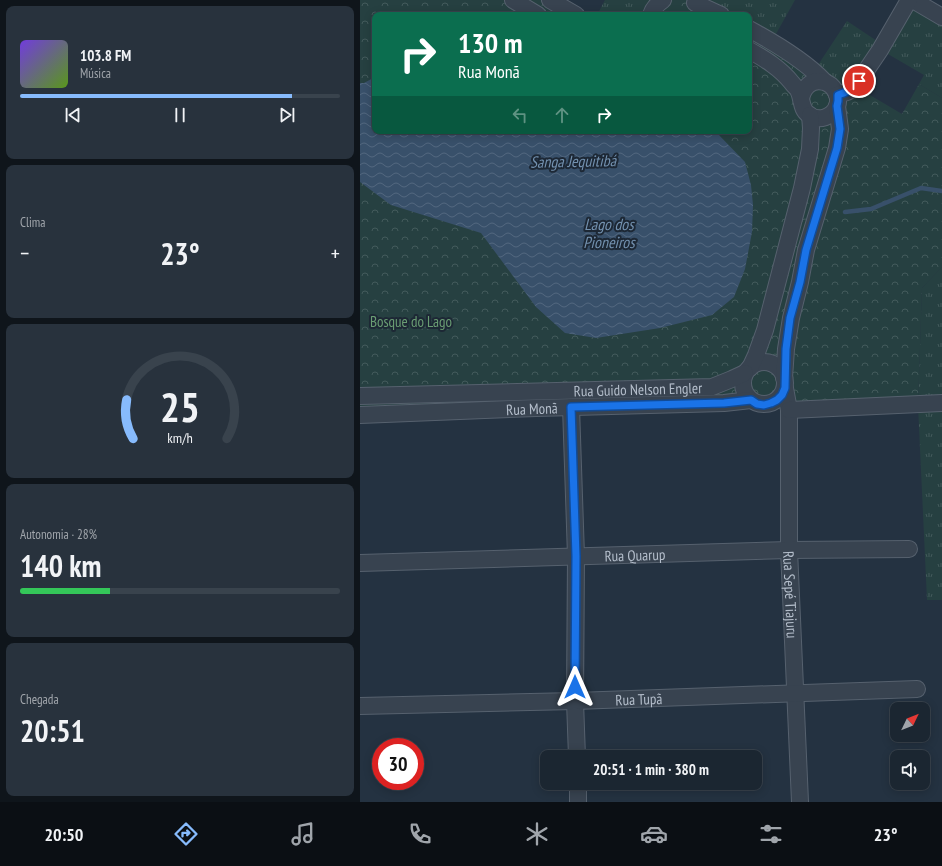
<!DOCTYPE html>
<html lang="pt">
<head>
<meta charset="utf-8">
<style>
	body { margin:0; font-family:"PT Sans Narrow",sans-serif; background:#28323d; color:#f1f3f6; height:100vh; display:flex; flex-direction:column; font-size:15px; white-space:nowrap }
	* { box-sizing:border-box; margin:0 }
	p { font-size:13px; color:#a0a5ab }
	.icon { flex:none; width:22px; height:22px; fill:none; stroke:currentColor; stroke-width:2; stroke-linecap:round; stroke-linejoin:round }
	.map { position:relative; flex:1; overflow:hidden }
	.side { display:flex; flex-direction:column; gap:6px; padding:6px; background:#0f151b; width:360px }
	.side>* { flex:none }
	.banner { position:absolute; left:12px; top:12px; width:380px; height:122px; border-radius:8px; box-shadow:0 2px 10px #0003,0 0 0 1px #39434d; background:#0b6e4f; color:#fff; overflow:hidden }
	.needle { width:26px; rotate:47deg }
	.buttons { position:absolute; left:530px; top:702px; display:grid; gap:8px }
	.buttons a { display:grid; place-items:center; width:40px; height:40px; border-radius:8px; background:#1b2631; box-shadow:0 2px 10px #0003,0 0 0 1px #39434d; font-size:20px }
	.speed { position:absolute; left:12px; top:738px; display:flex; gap:8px; font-size:20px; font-weight:700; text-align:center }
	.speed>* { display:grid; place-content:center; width:52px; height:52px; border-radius:50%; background:#1b2631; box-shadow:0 2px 10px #0003,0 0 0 1px #39434d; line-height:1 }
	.speed .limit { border:6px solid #d22; background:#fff; color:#111 }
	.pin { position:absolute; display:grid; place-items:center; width:34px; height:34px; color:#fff; margin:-17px; border:2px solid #fff; border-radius:50%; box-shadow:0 1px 4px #0007 }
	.me { position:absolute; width:44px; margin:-22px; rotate:0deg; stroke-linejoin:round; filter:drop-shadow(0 0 3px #0008) }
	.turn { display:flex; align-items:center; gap:14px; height:84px; padding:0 20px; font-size:18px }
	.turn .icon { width:52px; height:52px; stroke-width:2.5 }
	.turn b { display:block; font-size:28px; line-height:34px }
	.lanes { display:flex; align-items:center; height:38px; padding:0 20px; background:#0003; justify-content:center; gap:20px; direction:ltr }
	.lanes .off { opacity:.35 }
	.big { font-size:30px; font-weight:700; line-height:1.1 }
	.side .tile { flex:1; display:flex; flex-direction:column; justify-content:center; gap:6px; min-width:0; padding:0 14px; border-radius:8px; background:#28323d }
	.side .dial { align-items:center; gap:0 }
	.dial svg { height:104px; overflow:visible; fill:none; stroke:#39434d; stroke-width:7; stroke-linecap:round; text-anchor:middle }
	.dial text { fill:#f1f3f6; stroke:none }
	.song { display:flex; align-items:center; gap:12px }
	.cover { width:48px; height:48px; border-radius:6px; background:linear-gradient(135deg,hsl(260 70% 55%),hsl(90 70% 35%)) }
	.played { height:4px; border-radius:2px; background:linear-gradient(90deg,#87bbfd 85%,#39434d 85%) }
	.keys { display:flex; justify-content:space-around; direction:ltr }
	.heat { display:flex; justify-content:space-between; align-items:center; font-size:22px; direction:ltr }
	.charge { height:6px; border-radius:3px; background:linear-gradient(90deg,#34c759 28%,#39434d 0) }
	.trip { position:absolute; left:180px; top:750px; width:222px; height:40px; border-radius:8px; background:#1b2631; box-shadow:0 2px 10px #0003,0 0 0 1px #39434d; font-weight:700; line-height:40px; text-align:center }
	.tabs { display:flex; height:64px; justify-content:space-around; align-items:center; background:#0b0f14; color:#a0a5ab }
	.tabs .icon { width:28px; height:28px }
	.tabs .current { color:#87bbfd }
	.tabs b { font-size:18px; color:#f1f3f6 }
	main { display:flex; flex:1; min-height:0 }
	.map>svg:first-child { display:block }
	.grass { fill:url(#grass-tufts) }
	.forest { fill:url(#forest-crowns) }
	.water { fill:url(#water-waves) }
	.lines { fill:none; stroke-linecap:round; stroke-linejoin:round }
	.stream { stroke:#38506a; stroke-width:4.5 }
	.minor-casing { stroke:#56616e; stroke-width:18 }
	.minor { stroke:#384350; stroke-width:16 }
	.route-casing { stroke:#114b97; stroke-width:10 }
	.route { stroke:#1a73e8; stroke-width:7 }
	.labels { text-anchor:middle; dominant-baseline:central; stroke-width:4; stroke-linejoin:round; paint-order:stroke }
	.park-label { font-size:15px; fill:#6a9d73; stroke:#1d2835 }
	.street-label { font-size:15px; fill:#b4becb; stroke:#1d2835 }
	.water-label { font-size:16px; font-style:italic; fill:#7391af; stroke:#1d2835 }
</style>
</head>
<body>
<main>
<section class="side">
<div class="tile">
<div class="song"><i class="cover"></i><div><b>103.8 FM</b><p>Música</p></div></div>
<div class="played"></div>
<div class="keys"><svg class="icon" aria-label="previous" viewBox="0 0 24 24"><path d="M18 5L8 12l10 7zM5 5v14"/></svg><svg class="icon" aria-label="pause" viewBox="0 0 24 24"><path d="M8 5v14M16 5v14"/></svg><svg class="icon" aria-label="next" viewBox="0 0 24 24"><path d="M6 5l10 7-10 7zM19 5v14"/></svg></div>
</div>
<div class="tile"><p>Clima</p>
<div class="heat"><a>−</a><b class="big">23°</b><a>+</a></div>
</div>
<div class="tile dial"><svg viewBox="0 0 100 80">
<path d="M14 69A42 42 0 1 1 86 69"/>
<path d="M14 69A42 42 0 0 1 9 39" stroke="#87bbfd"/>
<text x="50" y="56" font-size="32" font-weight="700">25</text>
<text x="50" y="72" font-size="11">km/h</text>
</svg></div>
<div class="tile"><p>Autonomia · 28%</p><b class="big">140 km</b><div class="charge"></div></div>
<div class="tile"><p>Chegada</p><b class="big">20:51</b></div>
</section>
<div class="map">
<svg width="582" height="802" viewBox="0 0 582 802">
	<defs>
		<pattern id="grass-tufts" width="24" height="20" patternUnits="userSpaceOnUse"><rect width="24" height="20" fill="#264041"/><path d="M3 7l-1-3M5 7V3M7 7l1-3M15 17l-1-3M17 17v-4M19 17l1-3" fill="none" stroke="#435a5b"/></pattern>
		<pattern id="forest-crowns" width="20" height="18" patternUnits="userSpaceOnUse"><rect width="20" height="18" fill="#264041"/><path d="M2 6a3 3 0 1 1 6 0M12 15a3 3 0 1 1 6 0" fill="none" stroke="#435a5b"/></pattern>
		<pattern id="water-waves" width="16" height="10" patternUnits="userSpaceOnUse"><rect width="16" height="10" fill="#38506a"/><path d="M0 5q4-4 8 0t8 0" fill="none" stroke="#52677e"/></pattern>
	</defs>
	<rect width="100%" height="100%" fill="#243241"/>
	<g class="grass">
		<path d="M245,0H298L291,15H237Z"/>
		<path d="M330,0H435L412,41L389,29V15H361Z"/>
		<path d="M548,1L582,17V98L559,84L564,75L521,50L494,97L454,71L487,21L523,45Z"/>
		<path d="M582,267V600H567L558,405L562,288Z"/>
	</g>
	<g class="forest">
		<path d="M0,0H190L216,15H15V131H389V29L469,84L498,88L542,114L559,84L582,98V267L562,288L558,405L429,410L422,395C414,403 409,405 397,404L0,415Z"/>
		<path d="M303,0H330L361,15H291Z"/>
	</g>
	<path class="water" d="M15,77V131H354L357,133L385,162L391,185L393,205L392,232L385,269L374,297L352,315L300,328L236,338L205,333L176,307L121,233L31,205L0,182V83H4Z"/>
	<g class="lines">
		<path class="stream" d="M485,212L511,209L561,188L582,191"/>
		<g class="minor-casing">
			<g id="minor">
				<path d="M153,0L178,15"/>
				<path d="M190,0L216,15"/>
				<path d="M553,0L582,17"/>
				<path d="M335,3L361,15"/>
				<path d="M291,15C293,8 297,4 303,0"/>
				<path d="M389,29C415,43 444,60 464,81"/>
				<path d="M389,50C405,59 420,68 432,83C434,86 437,88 438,90C443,99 440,109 449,115C459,122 473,117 477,106C481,96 473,84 464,82C451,78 442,89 441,100"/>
				<path d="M477,95L487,92L492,89L499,81L520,50L549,0"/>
				<circle cx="404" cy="383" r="21"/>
				<path d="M390,368L396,355L405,330L442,188L450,149L451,128L450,115"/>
				<path d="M424,378L426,349L431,318L440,282L446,250L477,148L480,129L477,106"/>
				<path id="s1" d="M425,388L429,410V550L440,802"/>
				<path id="s2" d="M0,396L352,387L372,379L385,373"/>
				<path d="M211,407L216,556L215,701L217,757"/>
				<path d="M429,410L582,403"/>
				<path id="s3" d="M0,415L176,408L364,403L391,400"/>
				<path id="s4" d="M0,563L429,550L549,549"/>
				<path id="s5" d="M0,706L215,701L557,689"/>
				<path d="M218,783V802"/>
			</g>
		</g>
		<use href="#minor" class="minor"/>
	</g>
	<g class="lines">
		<g class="route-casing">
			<path id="route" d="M215,687L216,556L211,407L364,403L391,400L397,404L404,405L411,403L417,400L422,395L425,388L426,349L430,318L440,282L446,250L477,148L480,129L477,106L478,101V95C488,92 492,89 499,81"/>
		</g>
		<use href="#route" class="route"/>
	</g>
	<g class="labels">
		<g class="park-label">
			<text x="51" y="321">Bosque do Lago</text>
		</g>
		<g class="street-label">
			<text stroke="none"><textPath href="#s2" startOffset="278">Rua Guido Nelson Engler</textPath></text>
			<text stroke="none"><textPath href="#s3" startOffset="172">Rua Monã</textPath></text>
			<text stroke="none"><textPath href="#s4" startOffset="275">Rua Quarup</textPath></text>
			<text stroke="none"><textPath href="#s1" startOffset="207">Rua Sepé Tiajuru</textPath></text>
			<text stroke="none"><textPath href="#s5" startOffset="279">Rua Tupã</textPath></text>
		</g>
		<g class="water-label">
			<text transform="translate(213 161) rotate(-1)">Sanga Jequitibá</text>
			<text x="249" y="224">Lago dos<tspan x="249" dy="18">Pioneiros</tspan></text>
		</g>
	</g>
</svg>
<div class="buttons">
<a><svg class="needle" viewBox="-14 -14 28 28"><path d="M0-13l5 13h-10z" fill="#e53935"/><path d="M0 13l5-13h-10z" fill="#a0a5ab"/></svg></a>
<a><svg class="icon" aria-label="sound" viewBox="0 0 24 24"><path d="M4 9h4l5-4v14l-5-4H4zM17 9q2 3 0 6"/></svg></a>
</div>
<div class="speed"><div class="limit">30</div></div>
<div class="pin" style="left:499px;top:81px;background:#d93025"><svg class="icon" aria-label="arrive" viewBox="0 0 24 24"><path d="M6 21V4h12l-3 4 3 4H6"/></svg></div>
<svg class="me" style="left:215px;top:687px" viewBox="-20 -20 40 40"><path d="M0-17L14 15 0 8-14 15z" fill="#1a73e8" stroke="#fff" stroke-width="4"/></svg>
<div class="trip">20:51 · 1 min · 380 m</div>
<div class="banner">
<div class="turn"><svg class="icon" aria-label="right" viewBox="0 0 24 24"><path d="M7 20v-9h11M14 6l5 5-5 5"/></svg><div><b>130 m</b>Rua Monã</div></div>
<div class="lanes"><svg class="icon off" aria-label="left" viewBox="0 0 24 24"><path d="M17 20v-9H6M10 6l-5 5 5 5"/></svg><svg class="icon off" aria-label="ahead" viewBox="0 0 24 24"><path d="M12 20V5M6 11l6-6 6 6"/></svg><svg class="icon" aria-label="right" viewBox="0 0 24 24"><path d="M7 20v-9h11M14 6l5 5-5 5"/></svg></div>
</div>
</div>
</main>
<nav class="tabs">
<b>20:50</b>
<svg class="icon current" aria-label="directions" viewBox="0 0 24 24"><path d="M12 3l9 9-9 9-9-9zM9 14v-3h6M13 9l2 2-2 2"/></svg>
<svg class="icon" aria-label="music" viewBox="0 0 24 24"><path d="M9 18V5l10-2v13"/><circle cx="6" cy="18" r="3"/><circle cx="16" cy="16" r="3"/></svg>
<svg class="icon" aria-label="phone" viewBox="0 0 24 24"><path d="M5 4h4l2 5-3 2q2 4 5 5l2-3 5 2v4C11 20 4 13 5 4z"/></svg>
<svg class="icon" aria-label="climate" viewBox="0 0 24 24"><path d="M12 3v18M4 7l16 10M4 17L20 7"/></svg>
<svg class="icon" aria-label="car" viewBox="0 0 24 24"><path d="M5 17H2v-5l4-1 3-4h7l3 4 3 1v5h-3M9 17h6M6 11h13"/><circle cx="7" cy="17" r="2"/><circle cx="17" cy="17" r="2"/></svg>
<svg class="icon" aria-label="filters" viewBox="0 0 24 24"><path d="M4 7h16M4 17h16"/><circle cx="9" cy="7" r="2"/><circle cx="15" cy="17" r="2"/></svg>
<b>23°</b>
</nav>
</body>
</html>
